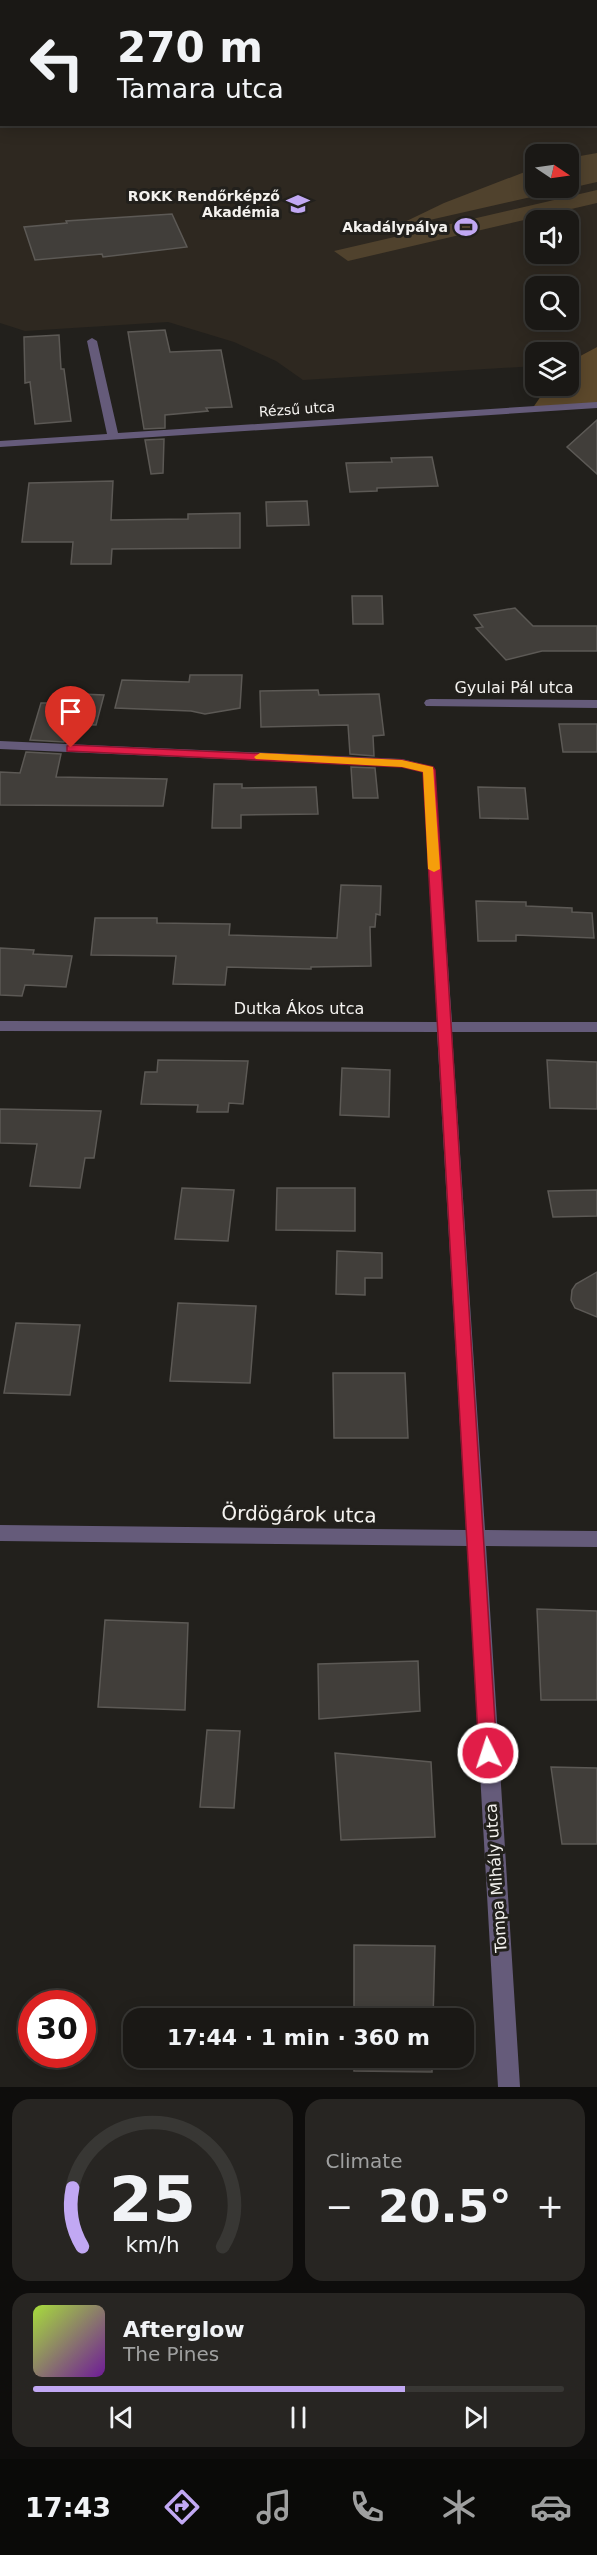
<!DOCTYPE html>
<html lang="en">
<head>
<meta charset="utf-8">
<style>
	body { margin:0; font-family:"DejaVu Sans",sans-serif; background:#272522; color:#f1f3f6; height:100vh; display:flex; flex-direction:column; font-size:22px; white-space:nowrap }
	* { box-sizing:border-box; margin:0 }
	p { font-size:20px; color:#9fa0a0 }
	.icon { flex:none; width:33px; height:33px; fill:none; stroke:currentColor; stroke-width:2; stroke-linecap:round; stroke-linejoin:round }
	.map { position:relative; height:2087px; overflow:hidden }
	.sheet { display:flex; flex-direction:column; gap:12px; padding:12px; background:#0e0d0c; flex:1 }
	.sheet>* { flex:none }
	.banner { position:absolute; left:0px; top:0px; width:597px; height:126px; box-shadow:0 3px 15px #0003,0 0 0 2px #383734; background:#1a1815; color:#f1f3f6; overflow:hidden }
	.needle { width:39px; rotate:103deg }
	.controls { position:absolute; left:525px; top:144px; display:grid; gap:12px }
	.controls a { display:grid; place-items:center; width:54px; height:54px; border-radius:12px; background:#1a1815; box-shadow:0 3px 15px #0003,0 0 0 2px #383734; font-size:30px }
	.speed { position:absolute; left:18px; top:1990px; display:flex; gap:12px; font-size:30px; font-weight:700; text-align:center }
	.speed>* { display:grid; place-content:center; width:78px; height:78px; border-radius:50%; background:#1a1815; box-shadow:0 3px 15px #0003,0 0 0 2px #383734; line-height:1 }
	.speed .limit { border:9px solid #d22; background:#fff; color:#111 }
	.pin { position:absolute; display:grid; place-items:center; width:51px; height:51px; color:#fff; margin:-62px -26px; border-radius:50% 50% 50% 0; rotate:-45deg; box-shadow:0 0 6px #0007 }
	.pin .icon { rotate:45deg }
	.me { position:absolute; width:66px; margin:-33px; rotate:356deg; stroke-linejoin:round; filter:drop-shadow(0 0 4px #0008) }
	.turn { display:flex; align-items:center; gap:21px; height:126px; padding:0 18px; font-size:27px }
	.turn .icon { width:78px; height:78px; stroke-width:2.5 }
	.turn b { display:block; font-size:42px; line-height:51px }
	.big { font-size:45px; font-weight:700; line-height:1.1 }
	.sheet .card { flex:1; display:flex; flex-direction:column; justify-content:center; gap:9px; min-width:0; padding:0 21px; border-radius:18px; background:#272522 }
	.sheet .dial { align-items:center; gap:0 }
	.dial svg { height:156px; overflow:visible; fill:none; stroke:#383734; stroke-width:7; stroke-linecap:round; text-anchor:middle }
	.dial text { fill:#f1f3f6; stroke:none }
	.song { display:flex; align-items:center; gap:18px }
	.cover { width:72px; height:72px; border-radius:9px; background:linear-gradient(135deg,hsl(80 70% 55%),hsl(280 70% 35%)) }
	.played { height:6px; border-radius:3px; background:linear-gradient(90deg,#c1a8f3 70%,#383734 70%) }
	.keys { display:flex; justify-content:space-around; direction:ltr }
	.heat { display:flex; justify-content:space-between; align-items:center; font-size:33px; direction:ltr }
	.sheet .tiles { flex:1; display:grid; gap:12px; grid-template-columns:1fr 1fr }
	.card:last-child { grid-column:span 2 }
	.trip { position:absolute; left:123px; top:2008px; width:351px; height:60px; border-radius:18px; background:#1a1815; box-shadow:0 3px 15px #0003,0 0 0 2px #383734; font-weight:700; line-height:60px; text-align:center }
	.dock { display:flex; height:96px; justify-content:space-around; align-items:center; background:#0a0a08; color:#9fa0a0 }
	.dock .icon { width:42px; height:42px }
	.dock .active { color:#c1a8f3 }
	.dock b { font-size:27px; color:#f1f3f6 }
	.map>svg:first-child { display:block }
	.built { fill:#2e2820; fill-rule:evenodd }
	.green { fill:#50422d }
	.forest { fill:#5c482b }
	.building { fill:#413e3a; stroke:#5c5955; stroke-width:1.5 }
	.lines { fill:none; stroke-linecap:round; stroke-linejoin:round }
	.street { fill:#655b7a; fill-rule:evenodd }
	.route { fill:#e11d48; stroke:#92132f; stroke-width:1.5 }
	.slow { fill:#f59e0b }
	.labels { text-anchor:middle; dominant-baseline:central; stroke-width:6; stroke-linejoin:round; paint-order:stroke }
	.far-poi-label { font-size:14px; font-weight:bold; fill:#f4f2ef; stroke:#22201c; text-anchor:end }
	.far-street-label { font-size:14px; fill:#f4f2ef; stroke:#22201c }
	.street-label { font-size:16px; fill:#f4f2ef; stroke:#22201c }
	.near-street-label { font-size:20px; fill:#f4f2ef; stroke:#22201c }
</style>
</head>
<body>
<div class="map">
<svg width="597" height="2087" viewBox="0 0 597 2087">
	<rect width="100%" height="100%" fill="#22201c"/>
	<path class="built" d="M0,0H597V347L569,362L568,352H536L535,366L303,380L276,361L234,342L168,322L25,331L0,323ZM2,2H596V124H2ZM536,154H568V188H536ZM536,220H568V254H536ZM536,286H568V320H536Z"/>
	<g class="green">
		<path d="M597,153V182L390,229L444,203L535,168L536,188H568L569,158Z"/>
		<path d="M597,190V203L348,261L334,251Z"/>
	</g>
	<path class="forest" d="M597,347V405L532,409L548,386H568L569,362Z"/>
	<g class="building">
		<path d="M172,214L187,247L103,257L102,254L35,260L24,227L67,223L66,221Z"/>
		<path d="M165,330L170,352L221,350L232,407L206,408L208,411L165,415V428L144,429L128,332Z"/>
		<path d="M59,335L61,369H64L71,421L35,424L30,382L25,383L24,337Z"/>
		<path d="M597,420V474L567,447Z"/>
		<path d="M164,439L163,473L151,474L145,440Z"/>
		<path d="M432,457L438,486L377,488V491L350,492L346,463L392,462L391,458Z"/>
		<path d="M113,481L111,520L188,519V514L240,513V548L112,549L111,564H71L73,542H22L29,483Z"/>
		<path d="M307,501L309,525L267,526L266,502Z"/>
		<path d="M352,596H382L383,624H353Z"/>
		<path d="M515,608L533,626H597V651H542L506,660L476,628L483,627L474,615Z"/>
		<path d="M190,675H242L240,708L205,714L191,711L115,708L122,680L189,682Z"/>
		<path d="M318,690L319,695L379,694L384,735L373,736L374,756L350,754L348,725L261,727L260,691Z"/>
		<path d="M57,693L104,695L96,725L69,724L64,742L30,740L41,703H54Z"/>
		<path d="M559,724H597V752H563Z"/>
		<path d="M26,752L61,754L56,777L167,779L163,806L0,805V772L20,773Z"/>
		<path d="M351,767L375,768L378,798H353Z"/>
		<path d="M214,784H242V788L316,787L318,814L241,815V828H212Z"/>
		<path d="M478,787L525,788L528,819L480,818Z"/>
		<path d="M341,885L381,886L380,915L376,914L375,927H370L371,966L311,967V969L227,967L225,985L173,984L176,956L91,955L95,918H157V923L230,924L229,935L337,938Z"/>
		<path d="M476,901L526,902V906L572,908V912L592,913L594,938L516,935V941H478Z"/>
		<path d="M0,948L34,950L33,954L72,956L66,987L25,985L22,996L0,995Z"/>
		<path d="M158,1060L248,1061L243,1104L229,1103L228,1112H197L198,1105L141,1104L145,1072H157Z"/>
		<path d="M547,1060L597,1062V1109L550,1108Z"/>
		<path d="M342,1068L390,1070L389,1117L340,1115Z"/>
		<path d="M0,1109L101,1111L94,1158H85L80,1188L30,1186L37,1144L0,1143Z"/>
		<path d="M182,1188L234,1190L228,1241L175,1239Z"/>
		<path d="M277,1188H355V1231L276,1230Z"/>
		<path d="M597,1190V1216L553,1217L548,1191Z"/>
		<path d="M337,1251L382,1253V1278H365V1295L336,1294Z"/>
		<path d="M597,1272V1317L575,1308L571,1300L572,1290L576,1284Z"/>
		<path d="M178,1303L256,1306L250,1383L170,1381Z"/>
		<path d="M16,1323L80,1325L70,1395L4,1393Z"/>
		<path d="M333,1373H405L408,1438H334Z"/>
		<path d="M537,1609L597,1611V1700H541Z"/>
		<path d="M105,1620L188,1623L185,1710L98,1707Z"/>
		<path d="M418,1661L420,1711L319,1719L318,1664Z"/>
		<path d="M207,1730L240,1731L234,1808L200,1807Z"/>
		<path d="M335,1753L431,1762L435,1837L341,1840Z"/>
		<path d="M551,1767L597,1768V1844H562Z"/>
		<path d="M354,1945L435,1946L433,2019H354Z"/>
		<path d="M354,2058H432V2072L354,2071Z"/>
	</g>
	<g class="lines">
		<g class="street">
			<path d="M92,338L97,341L118,433L597,402V408L0,447V441L107,434L87,341Z"/>
			<path d="M430,699L597,700V708L426,706L424,703L426,700Z"/>
			<path d="M0,741L402,759L434,767L452,1022H597V1032H452L485,1530L597,1531V1547L486,1546L520,2087H498L467,1546L0,1541V1525L466,1530L437,1032L0,1031V1021L437,1022L423,772L402,767L0,749Z"/>
		</g>
	</g>
	<path class="route" d="M71,745L402,760L433,767L435,770L497,1753L495,1759L488,1762L481,1759L479,1753L423,772L402,767L67,751V746Z"/>
	<path class="slow" d="M260,753L402,760L433,767L440,869L434,872L428,869L423,772L402,767L256,759L254,757Z"/>
	<defs>
		<g id="school-bare" transform="scale(1.8)"><path d="M0-5L7-2L0 1L-7-2ZM-4 1L0 2.5L4 1V4Q0 6-4 4Z" fill="#c1a8f3" stroke="#22201c" stroke-width="2.5" paint-order="stroke"/></g>
		<g id="stadium-bare" transform="scale(1.8)"><path d="M0-5a6.5 5 0 1 0 0 10a6.5 5 0 1 0 0-10ZM-3.5-1.8h7v3.6h-7Z" fill="#c1a8f3" stroke="#22201c" stroke-width="2.5" paint-order="stroke"/></g>
	</defs>
	<g fill-rule="evenodd">
		<use href="#school-bare" x="298" y="204"/>
		<use href="#stadium-bare" x="466" y="227"/>
	</g>
	<g class="labels">
		<g class="far-poi-label">
			<text x="280" y="196">ROKK Rendőrképző<tspan x="280" dy="16">Akadémia</tspan></text>
			<text x="448" y="227">Akadálypálya</text>
		</g>
		<g class="far-street-label">
			<text transform="translate(297 409) rotate(-4)">Rézsű utca</text>
		</g>
		<g class="street-label">
			<text x="514" y="687">Gyulai Pál utca</text>
			<text x="299" y="1008">Dutka Ákos utca</text>
			<text transform="translate(496 1878) rotate(-94)">Tompa Mihály utca</text>
		</g>
		<g class="near-street-label">
			<text transform="translate(299 1514) rotate(1)">Ördögárok utca</text>
		</g>
	</g>
</svg>
<div class="controls">
<a><svg class="needle" viewBox="-14 -14 28 28"><path d="M0-13l5 13h-10z" fill="#e53935"/><path d="M0 13l5-13h-10z" fill="#9fa0a0"/></svg></a>
<a><svg class="icon" aria-label="sound" viewBox="0 0 24 24"><path d="M4 9h4l5-4v14l-5-4H4zM17 9q2 3 0 6"/></svg></a>
<a><svg class="icon" aria-label="search" viewBox="0 0 24 24"><circle cx="10" cy="10" r="6"/><path d="M15 15l6 6"/></svg></a>
<a><svg class="icon" aria-label="layers" viewBox="0 0 24 24"><path d="M12 4l9 5-9 5-9-5zM3 14l9 5 9-5"/></svg></a>
</div>
<div class="speed"><div class="limit">30</div></div>
<div class="pin" style="left:71px;top:748px;background:#d93025"><svg class="icon" aria-label="arrive" viewBox="0 0 24 24"><path d="M6 21V4h12l-3 4 3 4H6"/></svg></div>
<svg class="me" style="left:488px;top:1753px" viewBox="-20 -20 40 40"><circle r="17" fill="#e11d48" stroke="#fff" stroke-width="3"/><path d="M0-11L8 9 0 5-8 9z" fill="#fff"/></svg>
<div class="trip">17:44 · 1 min · 360 m</div>
<div class="banner">
<div class="turn"><svg class="icon" aria-label="left" viewBox="0 0 24 24"><path d="M17 20v-9H6M10 6l-5 5 5 5"/></svg><div><b>270 m</b>Tamara utca</div></div>
</div>
</div>
<section class="sheet">
<div class="tiles">
<div class="card dial"><svg viewBox="0 0 100 80">
<path d="M14 69A42 42 0 1 1 86 69"/>
<path d="M14 69A42 42 0 0 1 9 39" stroke="#c1a8f3"/>
<text x="50" y="56" font-size="32" font-weight="700">25</text>
<text x="50" y="72" font-size="11">km/h</text>
</svg></div>
<div class="card"><p>Climate</p>
<div class="heat"><a>−</a><b class="big">20.5°</b><a>+</a></div>
</div>
<div class="card">
<div class="song"><i class="cover"></i><div><b>Afterglow</b><p>The Pines</p></div></div>
<div class="played"></div>
<div class="keys"><svg class="icon" aria-label="previous" viewBox="0 0 24 24"><path d="M18 5L8 12l10 7zM5 5v14"/></svg><svg class="icon" aria-label="pause" viewBox="0 0 24 24"><path d="M8 5v14M16 5v14"/></svg><svg class="icon" aria-label="next" viewBox="0 0 24 24"><path d="M6 5l10 7-10 7zM19 5v14"/></svg></div>
</div>
</div>
</section>
<nav class="dock">
<b>17:43</b>
<svg class="icon active" aria-label="directions" viewBox="0 0 24 24"><path d="M12 3l9 9-9 9-9-9zM9 14v-3h6M13 9l2 2-2 2"/></svg>
<svg class="icon" aria-label="music" viewBox="0 0 24 24"><path d="M9 18V5l10-2v13"/><circle cx="6" cy="18" r="3"/><circle cx="16" cy="16" r="3"/></svg>
<svg class="icon" aria-label="phone" viewBox="0 0 24 24"><path d="M5 4h4l2 5-3 2q2 4 5 5l2-3 5 2v4C11 20 4 13 5 4z"/></svg>
<svg class="icon" aria-label="climate" viewBox="0 0 24 24"><path d="M12 3v18M4 7l16 10M4 17L20 7"/></svg>
<svg class="icon" aria-label="car" viewBox="0 0 24 24"><path d="M5 17H2v-5l4-1 3-4h7l3 4 3 1v5h-3M9 17h6M6 11h13"/><circle cx="7" cy="17" r="2"/><circle cx="17" cy="17" r="2"/></svg>
</nav>
</body>
</html>
